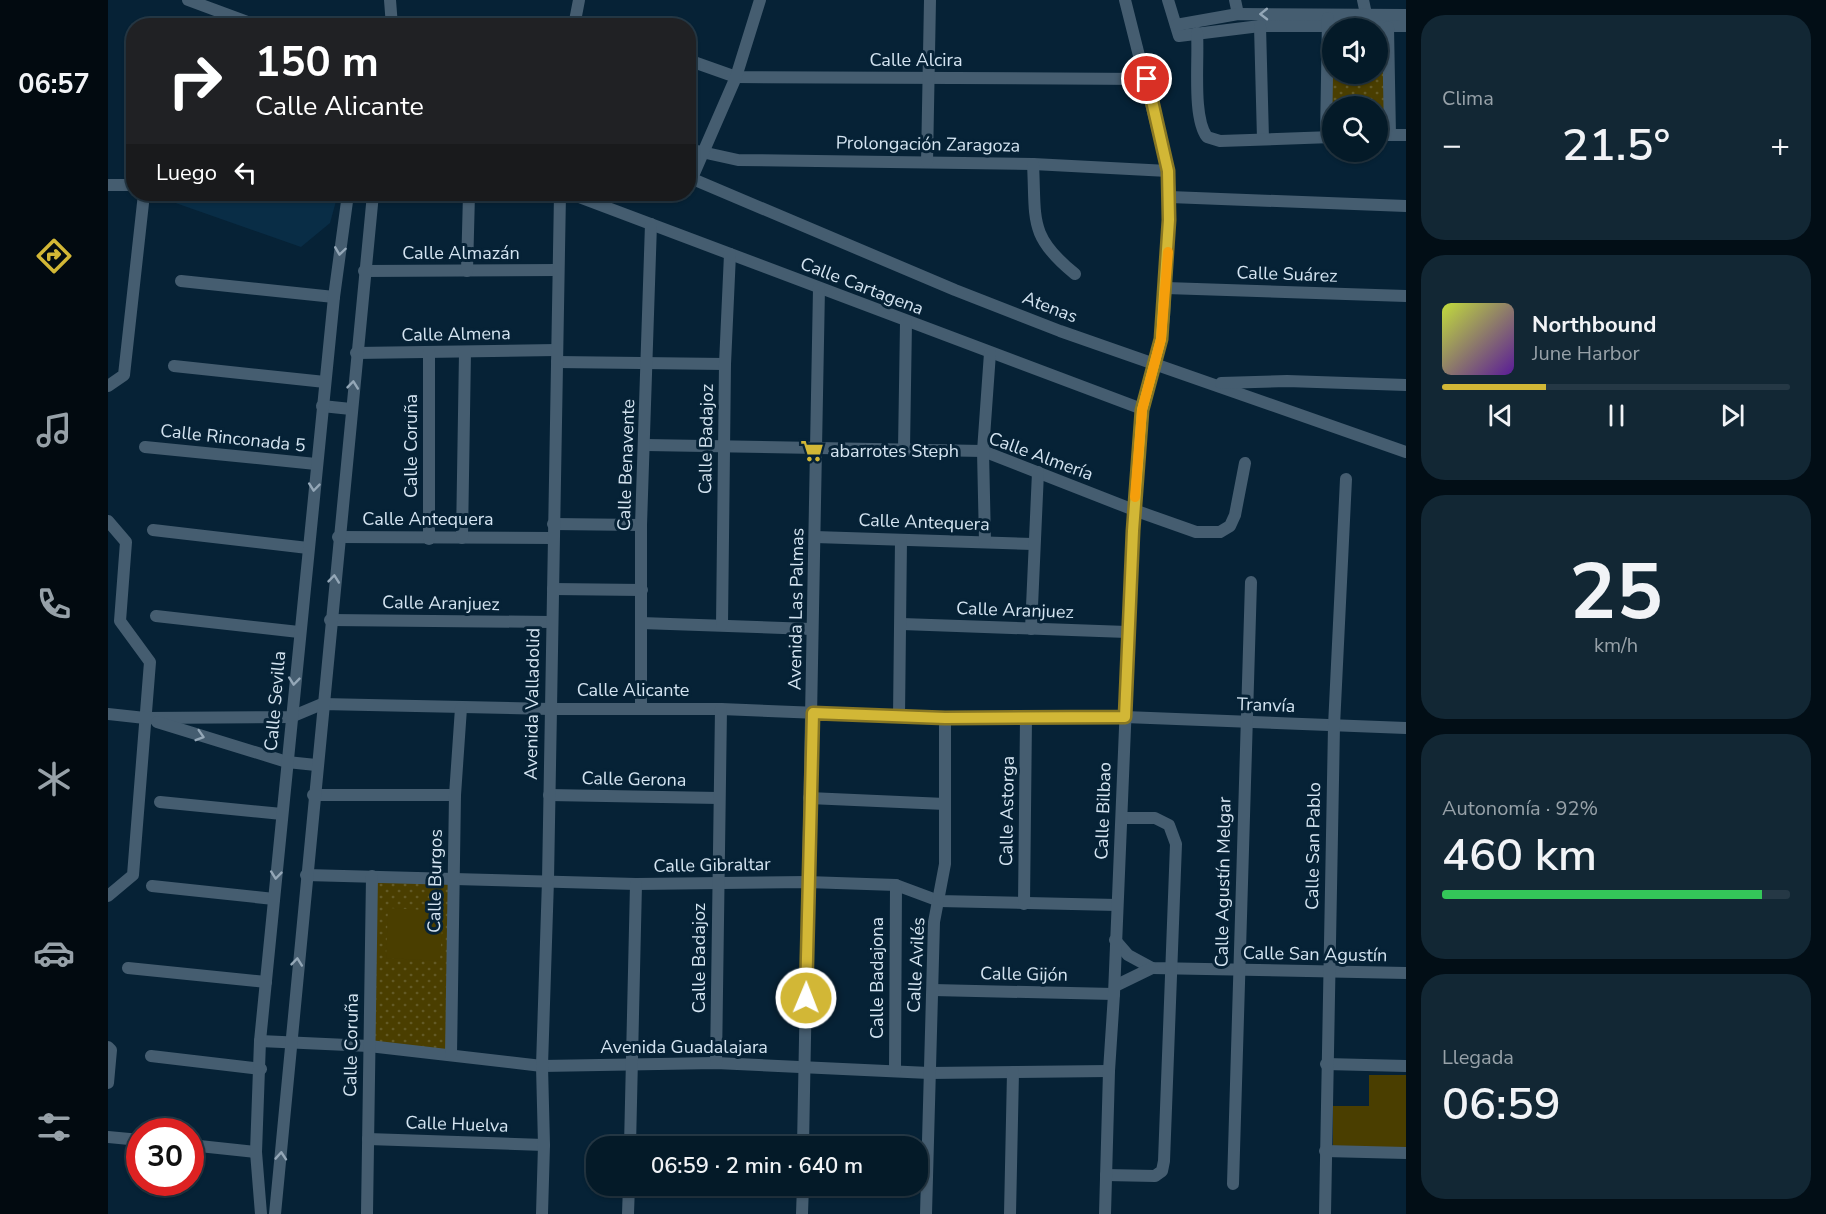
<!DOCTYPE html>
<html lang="es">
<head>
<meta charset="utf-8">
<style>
	body { margin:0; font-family:"Nunito Sans",sans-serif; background:#122734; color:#f1f3f6; height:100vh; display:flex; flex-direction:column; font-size:22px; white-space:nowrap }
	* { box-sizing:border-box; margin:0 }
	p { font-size:20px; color:#97a1a8 }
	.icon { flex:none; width:33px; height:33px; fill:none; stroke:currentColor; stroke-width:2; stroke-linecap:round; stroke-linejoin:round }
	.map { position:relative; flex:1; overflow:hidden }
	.panel { display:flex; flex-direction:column; gap:15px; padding:15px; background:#020e16; width:420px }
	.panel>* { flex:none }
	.guide { position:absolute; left:18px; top:18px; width:570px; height:183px; border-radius:24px; box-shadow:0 2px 4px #0004,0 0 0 2px #253845; background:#202124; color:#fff; overflow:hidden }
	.tools { position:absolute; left:1214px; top:18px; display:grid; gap:12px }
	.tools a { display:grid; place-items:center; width:66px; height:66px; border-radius:50%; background:#041a28; box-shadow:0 2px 4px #0004,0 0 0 2px #253845; font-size:30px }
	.speed { position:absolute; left:18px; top:1118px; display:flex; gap:12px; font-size:30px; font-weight:700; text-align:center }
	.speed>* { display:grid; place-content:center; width:78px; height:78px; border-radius:50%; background:#041a28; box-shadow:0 2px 4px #0004,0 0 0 2px #253845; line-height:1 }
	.speed .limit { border:9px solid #d22; background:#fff; color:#111 }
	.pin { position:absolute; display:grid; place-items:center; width:51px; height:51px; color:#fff; margin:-26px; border:3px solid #fff; border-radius:50%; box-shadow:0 2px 6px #0007 }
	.me { position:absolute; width:66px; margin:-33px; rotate:1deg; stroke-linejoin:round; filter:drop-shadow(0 0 4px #0008) }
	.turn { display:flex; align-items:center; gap:21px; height:126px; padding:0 30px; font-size:27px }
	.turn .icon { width:78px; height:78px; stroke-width:2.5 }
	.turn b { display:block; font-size:42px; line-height:51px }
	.then { display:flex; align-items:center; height:57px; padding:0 30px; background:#0003; gap:12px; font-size:22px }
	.big { font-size:45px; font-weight:600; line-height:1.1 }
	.panel .widget { flex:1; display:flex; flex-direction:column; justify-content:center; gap:9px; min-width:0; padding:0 21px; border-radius:24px; background:#122734 }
	.panel .dial { align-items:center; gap:0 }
	.dial b { font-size:78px; line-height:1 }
	.song { display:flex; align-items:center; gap:18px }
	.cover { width:72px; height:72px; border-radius:9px; background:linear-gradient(135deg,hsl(70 70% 55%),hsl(270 70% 35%)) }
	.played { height:6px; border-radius:3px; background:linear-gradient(90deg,#d2b736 30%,#253845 30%) }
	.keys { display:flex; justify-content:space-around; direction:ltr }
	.heat { display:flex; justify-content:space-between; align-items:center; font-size:33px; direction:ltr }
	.charge { height:9px; border-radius:4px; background:linear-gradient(90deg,#34c759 92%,#253845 0) }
	.trip { position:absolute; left:478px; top:1136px; width:342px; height:60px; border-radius:24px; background:#041a28; box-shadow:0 2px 4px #0004,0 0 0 2px #253845; font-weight:600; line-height:60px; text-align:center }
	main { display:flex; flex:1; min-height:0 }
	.dock { display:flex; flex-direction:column; width:108px; justify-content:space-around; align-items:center; background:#020a10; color:#97a1a8 }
	.dock .icon { width:42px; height:42px }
	.dock .active { color:#d2b736 }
	.dock b { font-size:27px; color:#f1f3f6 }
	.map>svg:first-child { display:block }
	.built { fill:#092d46 }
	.grass { fill:url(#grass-dots); fill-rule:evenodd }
	.garden { fill:#4a3e00 }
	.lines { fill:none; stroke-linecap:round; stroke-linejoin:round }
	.minor { stroke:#455d70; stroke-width:12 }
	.oneway { stroke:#94a7b7 }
	.route-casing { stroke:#887723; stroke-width:15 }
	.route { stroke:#d2b736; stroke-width:10 }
	.slow { stroke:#f59e0b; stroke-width:10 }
	.labels { text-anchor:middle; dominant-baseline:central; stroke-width:6; stroke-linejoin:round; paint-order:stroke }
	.street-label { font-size:18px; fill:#d4e4f1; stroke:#062236 }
	.poi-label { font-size:18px; fill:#d4e4f1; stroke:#062236; text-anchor:start }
</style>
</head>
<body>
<main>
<nav class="dock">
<b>06:57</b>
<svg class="icon active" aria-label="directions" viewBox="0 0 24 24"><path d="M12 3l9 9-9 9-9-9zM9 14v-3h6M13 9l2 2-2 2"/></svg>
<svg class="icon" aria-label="music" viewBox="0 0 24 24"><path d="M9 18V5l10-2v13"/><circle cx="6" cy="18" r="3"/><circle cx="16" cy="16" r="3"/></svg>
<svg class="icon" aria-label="phone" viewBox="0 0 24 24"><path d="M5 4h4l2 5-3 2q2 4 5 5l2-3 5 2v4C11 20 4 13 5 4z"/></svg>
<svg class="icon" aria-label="climate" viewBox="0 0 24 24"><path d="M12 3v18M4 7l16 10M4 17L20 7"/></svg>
<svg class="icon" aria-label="car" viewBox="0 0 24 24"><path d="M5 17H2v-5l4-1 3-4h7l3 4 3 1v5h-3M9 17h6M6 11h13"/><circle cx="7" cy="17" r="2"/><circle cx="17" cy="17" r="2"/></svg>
<svg class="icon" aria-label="filters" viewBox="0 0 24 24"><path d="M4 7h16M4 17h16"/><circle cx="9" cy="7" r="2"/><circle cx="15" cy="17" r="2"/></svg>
</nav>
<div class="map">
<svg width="1298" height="1214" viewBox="0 0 1298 1214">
	<defs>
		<pattern id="grass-dots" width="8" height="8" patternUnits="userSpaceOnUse" patternTransform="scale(1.5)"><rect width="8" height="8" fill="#4a3e00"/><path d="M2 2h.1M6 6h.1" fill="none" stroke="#635a26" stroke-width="1.8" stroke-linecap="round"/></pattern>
	</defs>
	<rect width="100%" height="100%" fill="#062236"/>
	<path class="built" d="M42,194H230L222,223L193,247Z"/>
	<g class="grass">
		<path d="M1220,26L1280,27L1282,135H1269V106H1224ZM1224,28H1269V74H1224Z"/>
		<path d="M264,876L345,877L343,1055L261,1046Z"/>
	</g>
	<g class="garden">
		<path d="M280,908L335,911L332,961L278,958Z"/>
		<path d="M1261,1075H1298V1149L1225,1148V1106H1261Z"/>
	</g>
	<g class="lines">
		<g class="minor">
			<path d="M80,0L150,26"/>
			<path d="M282,0L284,26"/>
			<path d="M1060,0L1071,36L1152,26H1298"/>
			<path d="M1127,0L1130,14"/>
			<path d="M1255,0L1258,14"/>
			<path d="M467,20L483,26"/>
			<path d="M1068,25L1130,14L1298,15"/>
			<path d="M466,26L471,0"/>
			<path d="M1152,26L1155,139"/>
			<path d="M1280,27L1282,135"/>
			<path d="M1089,33C1091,59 1084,117 1099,137L1112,141L1224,137"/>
			<path d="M580,60L628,77L1039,79"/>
			<path d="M1269,135H1298"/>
			<path d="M1218,137L1220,18"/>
			<path d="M580,149L630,160L925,164L1060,171"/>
			<path d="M819,162L822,0"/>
			<path d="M925,164C928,220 920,236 967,274"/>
			<path d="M580,177L847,290L952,331L1298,452"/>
			<path d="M584,178L628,77L652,0"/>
			<path d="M0,185H26"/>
			<path d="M463,194L1034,409"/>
			<path d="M1062,197L1298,206"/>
			<path d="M256,271L450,270"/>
			<path d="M359,271L361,194"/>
			<path d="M73,281L226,297"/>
			<path d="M1058,288L1298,296"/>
			<path d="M248,353L448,350"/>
			<path d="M449,362L617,364"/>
			<path d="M66,366L217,382"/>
			<path d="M1113,383L1179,381L1298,385"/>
			<path d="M0,386L16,375L36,194"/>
			<path d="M214,406L243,409"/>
			<path d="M538,445L875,451L1026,510L1088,532H1112L1122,526L1127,515L1137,463"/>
			<path d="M37,447L208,464"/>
			<path d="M796,449L798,322"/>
			<path d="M0,521L18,542L12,621L42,662L25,875L0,896"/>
			<path d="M445,524L533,525"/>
			<path d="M45,530L200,548"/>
			<path d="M230,537L445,538"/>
			<path d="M707,537L925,544"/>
			<path d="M354,538L357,352"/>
			<path d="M321,539V352"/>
			<path d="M877,542L875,451L882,353"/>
			<path d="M445,589L534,590"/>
			<path d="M48,616L191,632"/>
			<path d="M222,620L443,622"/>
			<path d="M533,623L703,629"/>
			<path d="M794,624L1019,632"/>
			<path d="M614,625L617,364L622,254"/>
			<path d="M923,629L930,472"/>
			<path d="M533,707V525L543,224"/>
			<path d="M0,714L37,718L183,717L214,704L442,709H613L837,718L1017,717L1298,728"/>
			<path d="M791,716L793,540"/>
			<path d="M49,722L179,762L208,765"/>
			<path d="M205,795H347"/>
			<path d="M441,795L611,798"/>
			<path d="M701,798L837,804"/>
			<path d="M52,802L174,814"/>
			<path d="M198,875L528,884L699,882L788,885L831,901L1009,905"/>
			<path d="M44,886L166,899"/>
			<path d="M916,904L918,718"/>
			<path d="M1007,940L1020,955L1044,968L1298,973"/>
			<path d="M20,968L158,982"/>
			<path d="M1007,986L1044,968"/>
			<path d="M825,990L1006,994"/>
			<path d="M152,1041L261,1046L434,1066L608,1063L821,1073L1001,1071"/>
			<path d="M0,1047L3,1050L0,1083"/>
			<path d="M343,1055L347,795L353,708"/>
			<path d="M43,1056L153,1069"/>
			<path d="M608,1063L613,709"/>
			<path d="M1218,1064L1298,1066"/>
			<path d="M787,1071L788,885"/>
			<path d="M0,1137L32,1140"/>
			<path d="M260,1139L436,1145"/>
			<path d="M82,1145L148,1152"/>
			<path d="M522,1146L528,884"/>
			<path d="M695,1146L711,288"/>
			<path d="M1217,1151L1298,1153"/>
			<path d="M998,1175L1047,1176L1054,1171L1056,1161L1068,844L1061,825L1047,818H1014"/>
			<path d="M1125,1184L1143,582"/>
			<path d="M153,1214L148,1152L152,1041L226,297L240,194"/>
			<path d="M167,1214L265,194"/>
			<path d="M259,1214L264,876"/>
			<path d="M434,1214L436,1145L434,1066L440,880L452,194"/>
			<path d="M520,1214L521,1185"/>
			<path d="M694,1214L695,1185"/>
			<path d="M818,1214L826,922L837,864V718"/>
			<path d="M902,1214L905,1072"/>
			<path d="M997,1214L1001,1071L1006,994L1026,510L1034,409L1053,339L1056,317L1062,197L1060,171L1017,0"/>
			<path d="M1217,1214L1226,726L1238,479"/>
		</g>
	</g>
	<defs><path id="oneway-chevron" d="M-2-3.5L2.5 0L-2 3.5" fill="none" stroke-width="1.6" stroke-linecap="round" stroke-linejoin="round" transform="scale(1.5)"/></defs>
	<g class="oneway">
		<use href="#oneway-chevron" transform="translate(1156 14) rotate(179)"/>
		<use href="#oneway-chevron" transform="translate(232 251) rotate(98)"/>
		<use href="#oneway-chevron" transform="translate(245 385) rotate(-84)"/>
		<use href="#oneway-chevron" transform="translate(206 487) rotate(96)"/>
		<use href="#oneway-chevron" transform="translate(226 579) rotate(-84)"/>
		<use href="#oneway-chevron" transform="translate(186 681) rotate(96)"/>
		<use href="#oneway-chevron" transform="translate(92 736) rotate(17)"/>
		<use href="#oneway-chevron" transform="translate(168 875) rotate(96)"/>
		<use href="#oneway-chevron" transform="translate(189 962) rotate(-84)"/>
		<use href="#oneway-chevron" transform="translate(173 1156) rotate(-86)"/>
	</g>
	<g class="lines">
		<g class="route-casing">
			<path id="route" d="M698,998L705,713L837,718L1017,717L1025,531L1034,410L1053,339L1061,220L1060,171L1039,79"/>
		</g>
		<use href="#route" class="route"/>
		<path class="slow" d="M1027,497L1034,410L1053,339L1060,252"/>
	</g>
	<defs>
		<g id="supermarket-bare" transform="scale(1.8)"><path d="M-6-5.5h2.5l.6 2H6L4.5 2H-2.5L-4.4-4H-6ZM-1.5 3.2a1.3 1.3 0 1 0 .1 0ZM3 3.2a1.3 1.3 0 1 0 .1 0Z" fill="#d2b736" stroke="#062236" stroke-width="2.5" paint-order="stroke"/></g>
	</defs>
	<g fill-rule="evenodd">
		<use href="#supermarket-bare" x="704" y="451"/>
	</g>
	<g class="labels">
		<g class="street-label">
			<text x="808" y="60">Calle Alcira</text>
			<text transform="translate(820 144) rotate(1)">Prolongación Zaragoza</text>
			<text x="353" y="253">Calle Almazán</text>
			<text transform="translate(1179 274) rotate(2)">Calle Suárez</text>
			<text transform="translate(754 286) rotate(21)">Calle Cartagena</text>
			<text transform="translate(942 307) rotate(21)">Atenas</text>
			<text transform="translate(348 334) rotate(-1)">Calle Almena</text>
			<text transform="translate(125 438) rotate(6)">Calle Rinconada 5</text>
			<text transform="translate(598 439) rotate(-89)">Calle Badajoz</text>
			<text transform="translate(303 446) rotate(-90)">Calle Coruña</text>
			<text transform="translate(933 456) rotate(20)">Calle Almería</text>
			<text transform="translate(518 465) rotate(-88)">Calle Benavente</text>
			<text x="320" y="519">Calle Antequera</text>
			<text transform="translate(816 522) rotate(2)">Calle Antequera</text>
			<text transform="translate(333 603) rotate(1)">Calle Aranjuez</text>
			<text transform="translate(688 609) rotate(-89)">Avenida Las Palmas</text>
			<text transform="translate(907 610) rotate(2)">Calle Aranjuez</text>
			<text x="525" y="690">Calle Alicante</text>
			<text transform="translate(167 701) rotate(-85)">Calle Sevilla</text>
			<text transform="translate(424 704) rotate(-89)">Avenida Valladolid</text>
			<text transform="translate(1158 705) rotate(2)">Tranvía</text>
			<text transform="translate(526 779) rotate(1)">Calle Gerona</text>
			<text transform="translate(899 811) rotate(-89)">Calle Astorga</text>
			<text transform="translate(995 811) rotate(-88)">Calle Bilbao</text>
			<text transform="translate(1205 846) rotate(-89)">Calle San Pablo</text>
			<text transform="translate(604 865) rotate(-1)">Calle Gibraltar</text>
			<text transform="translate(327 881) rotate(-89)">Calle Burgos</text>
			<text transform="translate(1115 882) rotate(-89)">Calle Agustín Melgar</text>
			<text transform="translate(1207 954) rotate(1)">Calle San Agustín</text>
			<text transform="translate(591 958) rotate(-90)">Calle Badajoz</text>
			<text transform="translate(808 965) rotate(-87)">Calle Avilés</text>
			<text transform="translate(916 974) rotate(1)">Calle Gijón</text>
			<text transform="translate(769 978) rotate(-90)">Calle Badajona</text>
			<text transform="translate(243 1045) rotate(-89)">Calle Coruña</text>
			<text x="576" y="1047">Avenida Guadalajara</text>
			<text transform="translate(349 1124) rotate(2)">Calle Huelva</text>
		</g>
		<g class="poi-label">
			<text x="722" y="451">abarrotes Steph</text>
		</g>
	</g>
</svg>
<div class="tools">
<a><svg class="icon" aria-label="sound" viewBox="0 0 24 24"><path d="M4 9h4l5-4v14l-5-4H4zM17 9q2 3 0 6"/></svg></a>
<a><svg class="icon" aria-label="search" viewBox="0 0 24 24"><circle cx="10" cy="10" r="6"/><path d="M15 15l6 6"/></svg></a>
</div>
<div class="speed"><div class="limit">30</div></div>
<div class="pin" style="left:1039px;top:79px;background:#d93025"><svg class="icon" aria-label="arrive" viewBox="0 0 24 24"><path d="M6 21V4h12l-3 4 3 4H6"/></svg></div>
<svg class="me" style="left:698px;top:998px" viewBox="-20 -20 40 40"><circle r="17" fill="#d2b736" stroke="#fff" stroke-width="3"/><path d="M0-11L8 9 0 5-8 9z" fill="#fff"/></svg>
<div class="trip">06:59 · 2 min · 640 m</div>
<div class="guide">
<div class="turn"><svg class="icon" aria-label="right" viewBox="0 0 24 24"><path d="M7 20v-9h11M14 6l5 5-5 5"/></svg><div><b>150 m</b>Calle Alicante</div></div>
<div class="then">Luego<svg class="icon" aria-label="left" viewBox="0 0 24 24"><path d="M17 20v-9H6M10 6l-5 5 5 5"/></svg></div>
</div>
</div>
<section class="panel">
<div class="widget"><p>Clima</p>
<div class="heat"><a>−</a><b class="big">21.5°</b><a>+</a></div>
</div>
<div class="widget">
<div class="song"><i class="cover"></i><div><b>Northbound</b><p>June Harbor</p></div></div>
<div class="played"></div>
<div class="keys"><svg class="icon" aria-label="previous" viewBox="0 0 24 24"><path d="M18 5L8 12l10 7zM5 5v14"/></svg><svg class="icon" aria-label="pause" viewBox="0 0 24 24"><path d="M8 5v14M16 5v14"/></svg><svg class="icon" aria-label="next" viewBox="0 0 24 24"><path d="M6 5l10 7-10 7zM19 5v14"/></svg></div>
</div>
<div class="widget dial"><b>25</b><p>km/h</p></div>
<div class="widget"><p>Autonomía · 92%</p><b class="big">460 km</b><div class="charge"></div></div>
<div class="widget"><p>Llegada</p><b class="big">06:59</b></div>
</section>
</main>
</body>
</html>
